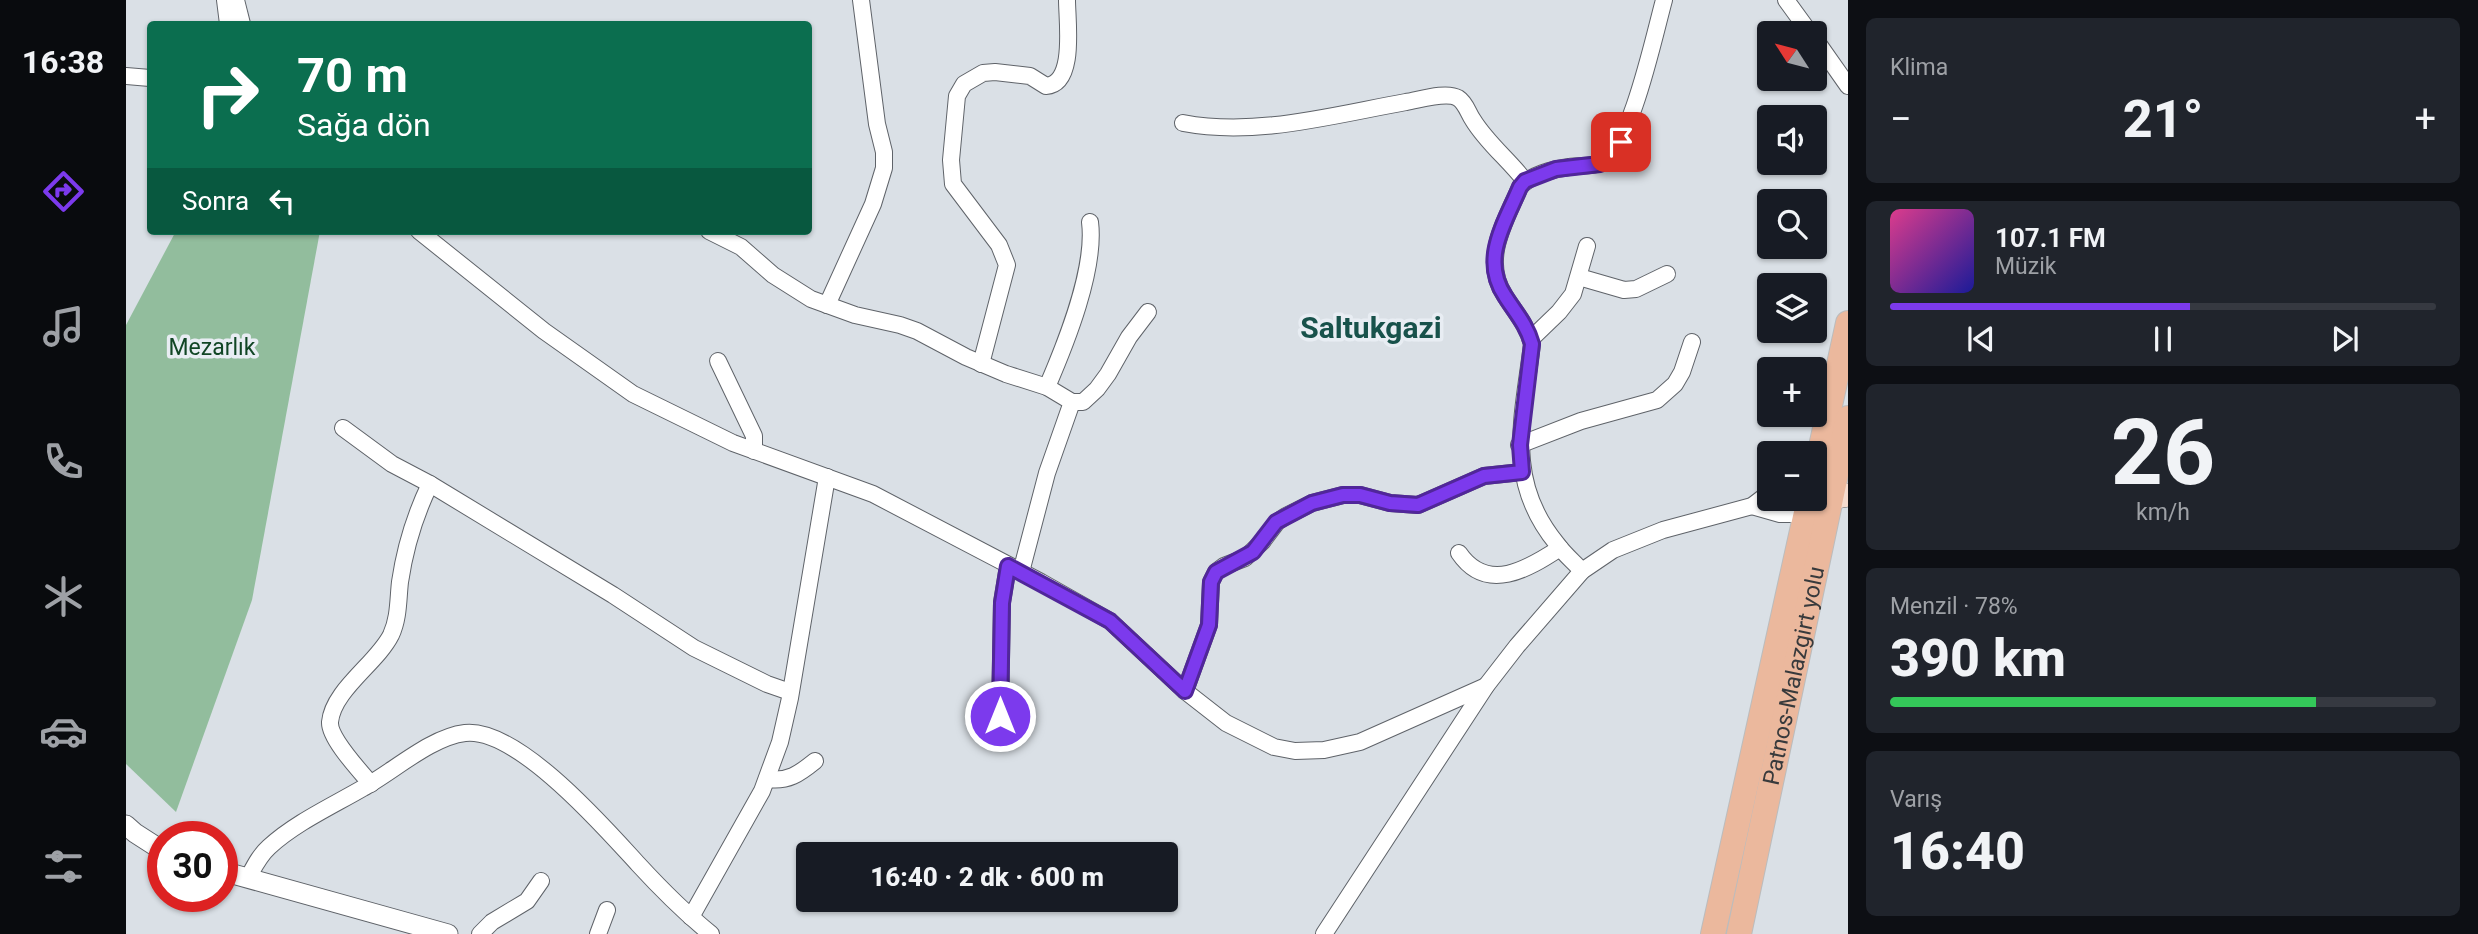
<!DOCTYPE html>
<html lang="tr">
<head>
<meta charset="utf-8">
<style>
	body { margin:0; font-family:Roboto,sans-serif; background:#20242c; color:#f1f3f6; height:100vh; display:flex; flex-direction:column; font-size:26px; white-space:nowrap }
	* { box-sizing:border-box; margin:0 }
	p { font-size:23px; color:#9ea1a6 }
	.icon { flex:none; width:38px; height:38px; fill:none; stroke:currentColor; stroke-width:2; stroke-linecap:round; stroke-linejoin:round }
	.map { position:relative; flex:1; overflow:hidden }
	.drawer { display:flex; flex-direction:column; gap:18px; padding:18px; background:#0d0f14; width:630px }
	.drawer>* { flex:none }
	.hud { position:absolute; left:21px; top:21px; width:665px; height:214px; border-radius:7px; box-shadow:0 2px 5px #0004; background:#0b6e4f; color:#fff; overflow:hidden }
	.needle { width:46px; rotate:306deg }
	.tools { position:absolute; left:1631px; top:21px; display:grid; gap:14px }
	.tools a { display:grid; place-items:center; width:70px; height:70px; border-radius:7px; background:#171b24; box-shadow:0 2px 5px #0004; font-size:35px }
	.speed { position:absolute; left:21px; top:821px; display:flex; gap:14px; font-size:35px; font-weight:700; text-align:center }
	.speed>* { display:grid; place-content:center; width:91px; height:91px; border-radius:50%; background:#171b24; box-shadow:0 2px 5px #0004; line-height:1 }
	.speed .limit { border:10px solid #d22; background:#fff; color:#111 }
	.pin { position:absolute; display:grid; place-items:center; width:60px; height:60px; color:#fff; margin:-30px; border-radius:14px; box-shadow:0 4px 10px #0006 }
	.me { position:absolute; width:77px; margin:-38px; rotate:0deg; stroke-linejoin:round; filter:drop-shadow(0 0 5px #0008) }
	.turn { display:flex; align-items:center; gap:24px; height:147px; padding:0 35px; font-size:32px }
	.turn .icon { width:91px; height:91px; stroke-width:2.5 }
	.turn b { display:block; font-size:49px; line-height:60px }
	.then { display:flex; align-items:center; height:66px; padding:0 35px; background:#0003; gap:14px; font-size:26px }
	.big { font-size:52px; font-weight:800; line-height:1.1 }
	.drawer .tile { flex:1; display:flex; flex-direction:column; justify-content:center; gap:10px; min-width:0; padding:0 24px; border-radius:10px; background:#20242c }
	.drawer .dial { align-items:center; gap:0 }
	.dial b { font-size:91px; line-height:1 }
	.song { display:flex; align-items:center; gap:21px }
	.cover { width:84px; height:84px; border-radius:10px; background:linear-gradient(135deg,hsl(330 70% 55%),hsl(240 70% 35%)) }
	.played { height:7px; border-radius:4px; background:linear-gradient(90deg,#7c3aed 55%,#363941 55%) }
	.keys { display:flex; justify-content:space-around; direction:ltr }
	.heat { display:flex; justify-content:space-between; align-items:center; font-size:38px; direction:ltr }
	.charge { height:10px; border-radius:5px; background:linear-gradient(90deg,#34c759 78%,#363941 0) }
	.trip { position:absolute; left:670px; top:842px; width:382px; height:70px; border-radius:7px; background:#171b24; box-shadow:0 2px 5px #0004; font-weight:800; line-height:70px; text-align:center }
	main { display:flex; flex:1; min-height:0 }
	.menu { display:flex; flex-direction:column; width:126px; justify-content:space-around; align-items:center; background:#090b0e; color:#9ea1a6 }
	.menu .icon { width:49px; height:49px }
	.menu .on { color:#7c3aed }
	.menu b { font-size:32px; color:#f1f3f6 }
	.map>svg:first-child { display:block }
	.green { fill:#92bd9d }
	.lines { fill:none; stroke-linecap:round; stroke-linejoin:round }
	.minor-casing { stroke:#5f6369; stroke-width:18 }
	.tertiary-casing { stroke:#5f6369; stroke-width:21 }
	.secondary-casing { stroke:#5f6369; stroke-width:24 }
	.primary-casing { stroke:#bbbcbd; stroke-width:26 }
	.minor { stroke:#fff; stroke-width:16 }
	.tertiary { stroke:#fff; stroke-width:19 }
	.secondary { stroke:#f5dbce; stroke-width:23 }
	.primary { stroke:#ebb89d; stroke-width:24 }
	.route-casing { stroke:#51269a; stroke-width:18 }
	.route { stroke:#7c3aed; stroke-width:12 }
	.labels { text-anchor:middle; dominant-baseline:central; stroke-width:7; stroke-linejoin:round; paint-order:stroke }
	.park-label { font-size:23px; fill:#114625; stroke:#e8edf3 }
	.street-label { font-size:23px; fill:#383a3c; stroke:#e8edf3 }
	.district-label { font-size:30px; font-weight:bold; fill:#18524b; stroke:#e8edf3 }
</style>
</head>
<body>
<main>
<nav class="menu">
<b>16:38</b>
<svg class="icon on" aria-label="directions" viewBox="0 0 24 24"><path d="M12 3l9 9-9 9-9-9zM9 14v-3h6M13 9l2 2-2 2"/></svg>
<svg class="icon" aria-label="music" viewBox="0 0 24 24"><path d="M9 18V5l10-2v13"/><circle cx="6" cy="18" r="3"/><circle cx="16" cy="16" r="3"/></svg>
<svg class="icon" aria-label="phone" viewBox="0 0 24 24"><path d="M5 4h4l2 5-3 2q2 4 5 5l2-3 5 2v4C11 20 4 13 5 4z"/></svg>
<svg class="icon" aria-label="climate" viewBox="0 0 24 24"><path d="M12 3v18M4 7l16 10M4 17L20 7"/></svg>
<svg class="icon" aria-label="car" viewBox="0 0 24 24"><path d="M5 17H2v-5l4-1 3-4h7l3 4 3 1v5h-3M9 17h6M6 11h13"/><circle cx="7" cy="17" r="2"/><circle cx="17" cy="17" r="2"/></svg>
<svg class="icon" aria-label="filters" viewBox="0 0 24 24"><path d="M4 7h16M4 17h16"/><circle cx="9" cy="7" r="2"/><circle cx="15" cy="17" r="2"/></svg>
</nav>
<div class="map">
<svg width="1722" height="934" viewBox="0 0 1722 934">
	<rect width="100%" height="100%" fill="#dae0e6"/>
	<path class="green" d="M50,231H194L126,600L50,812L0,764V325Z"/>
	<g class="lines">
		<g class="minor-casing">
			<g id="minor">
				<path d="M99,0L102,24"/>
				<path d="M110,0L116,24"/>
				<path d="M1660,0L1684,33"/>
				<path d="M1689,39L1722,86"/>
				<path d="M0,76L24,78"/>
				<path d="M1057,123C1130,137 1207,115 1280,102C1293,100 1320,91 1332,98C1340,103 1342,113 1347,120C1361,143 1383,160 1399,181"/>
				<path d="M293,231L418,331L507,394L607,443L747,494L915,582L984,621L1059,691L1100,723L1148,747L1169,751L1198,750L1234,742L1360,686"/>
				<path d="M583,231L615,247L647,275L685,299L729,315L774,325L791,331L840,357L880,374L921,387L946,402L921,473L895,572"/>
				<path d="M1453,277L1498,290L1510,289L1541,274"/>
				<path d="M701,305L747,204L758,168V152L751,124L735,0"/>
				<path d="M1405,339L1433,312L1447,294L1461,246"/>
				<path d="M592,361L628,436V451"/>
				<path d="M855,364L881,265L873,245L827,184L825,160L831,96L838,84L857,73L869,72L904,76L920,86C950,84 941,22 941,0"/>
				<path d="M921,387C940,343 970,269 964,222"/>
				<path d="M946,402H957L971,389L982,374L1003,337L1022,312"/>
				<path d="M217,428L266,464L304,484L487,595L568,648L641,684L664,692"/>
				<path d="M1393,445L1455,421L1531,400L1549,384L1556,372L1566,342"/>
				<path d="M1626,506L1654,514H1680L1704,498L1689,486"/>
				<path d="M1333,553C1361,594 1402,569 1434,548"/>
				<path d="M1456,571C1448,562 1438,554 1431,544C1378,480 1397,418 1406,344C1401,325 1389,312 1379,296C1355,260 1379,222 1394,187C1404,175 1427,169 1443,167C1453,165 1465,167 1475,163C1504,151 1529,32 1538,0"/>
				<path d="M1059,691L1083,625L1085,582L1090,572L1098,566L1119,558L1136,542L1151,522L1160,516L1186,503L1217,495H1234L1264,503L1292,505L1358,476L1396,472"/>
				<path d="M874,716L876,602L882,566"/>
				<path d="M641,779C662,782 673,774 689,761"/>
				<path d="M245,784C234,771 203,738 204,722C207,690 251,663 265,635C273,618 272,599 274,582C279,548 289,515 304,484"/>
				<path d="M122,878C128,867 133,856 143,847C169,823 206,806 237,788C268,771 305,737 339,733C391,727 479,828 512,864C535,889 559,913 585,934"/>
				<path d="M565,917L636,791L654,742L664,698L701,477"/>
				<path d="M354,934L366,922L401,901L415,881"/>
				<path d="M472,934L481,910"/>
				<path d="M1198,934L1360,686L1391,646L1456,571L1487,550L1537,530L1626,506L1643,493"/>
			</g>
		</g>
		<g class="tertiary-casing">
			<g id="tertiary">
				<path d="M0,825L9,833L37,851"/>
				<path d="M96,871L322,934"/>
			</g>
		</g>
		<g class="secondary-casing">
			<path id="secondary" d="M1704,498L1722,495"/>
		</g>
		<g class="primary-casing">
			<g id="primary">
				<path d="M1689,474L1722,323"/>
				<path d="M1587,934L1683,499"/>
				<path id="s1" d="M1613,934L1722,418"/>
			</g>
		</g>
		<use href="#minor" class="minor"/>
		<use href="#tertiary" class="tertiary"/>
		<use href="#secondary" class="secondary"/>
		<use href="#primary" class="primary"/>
	</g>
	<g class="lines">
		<g class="route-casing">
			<path id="route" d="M874,716L876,603L882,566L984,621L1059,691L1083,625L1085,582L1090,572L1127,552L1150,522L1186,503L1217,495H1234L1264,503L1292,505L1358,476L1396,472L1394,445L1406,344C1401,325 1389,312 1379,296C1354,259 1379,223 1394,187L1399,181L1430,169L1474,164L1488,152L1495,142"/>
		</g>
		<use href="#route" class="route"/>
	</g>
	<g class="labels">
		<g class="park-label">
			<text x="86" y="347">Mezarlık</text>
		</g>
		<g class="street-label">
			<text stroke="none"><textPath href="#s1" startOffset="264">Patnos-Malazgirt yolu</textPath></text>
		</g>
		<g class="district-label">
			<text x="1245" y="327">Saltukgazi</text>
		</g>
	</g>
</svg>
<div class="tools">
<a><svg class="needle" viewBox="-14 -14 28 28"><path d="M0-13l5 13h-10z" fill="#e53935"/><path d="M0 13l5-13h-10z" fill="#9ea1a6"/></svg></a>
<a><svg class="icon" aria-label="sound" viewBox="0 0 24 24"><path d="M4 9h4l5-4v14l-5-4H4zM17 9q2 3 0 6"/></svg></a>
<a><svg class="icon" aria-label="search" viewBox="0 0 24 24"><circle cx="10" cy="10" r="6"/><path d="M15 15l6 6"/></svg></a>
<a><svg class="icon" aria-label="layers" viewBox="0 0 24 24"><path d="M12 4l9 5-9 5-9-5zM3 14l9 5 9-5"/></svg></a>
<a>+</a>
<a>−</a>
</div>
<div class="speed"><div class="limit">30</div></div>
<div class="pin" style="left:1495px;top:142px;background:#d93025"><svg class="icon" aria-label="arrive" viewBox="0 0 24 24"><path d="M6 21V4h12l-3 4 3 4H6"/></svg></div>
<svg class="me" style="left:874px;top:716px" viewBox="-20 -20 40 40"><circle r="17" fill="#7c3aed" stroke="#fff" stroke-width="3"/><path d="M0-11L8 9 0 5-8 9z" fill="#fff"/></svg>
<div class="trip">16:40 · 2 dk · 600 m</div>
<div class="hud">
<div class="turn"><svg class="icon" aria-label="right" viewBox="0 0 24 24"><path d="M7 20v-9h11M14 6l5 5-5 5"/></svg><div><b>70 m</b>Sağa dön</div></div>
<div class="then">Sonra<svg class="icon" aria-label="left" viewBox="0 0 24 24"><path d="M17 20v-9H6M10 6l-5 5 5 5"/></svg></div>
</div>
</div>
<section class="drawer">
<div class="tile"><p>Klima</p>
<div class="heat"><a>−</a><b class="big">21°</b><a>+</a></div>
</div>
<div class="tile">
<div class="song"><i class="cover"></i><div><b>107.1 FM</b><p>Müzik</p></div></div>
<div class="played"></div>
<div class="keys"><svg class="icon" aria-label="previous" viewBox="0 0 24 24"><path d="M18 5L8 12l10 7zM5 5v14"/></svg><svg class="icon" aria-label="pause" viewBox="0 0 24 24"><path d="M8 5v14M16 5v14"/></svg><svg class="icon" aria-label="next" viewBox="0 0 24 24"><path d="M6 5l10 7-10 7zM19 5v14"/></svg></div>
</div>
<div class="tile dial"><b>26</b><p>km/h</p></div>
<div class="tile"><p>Menzil · 78%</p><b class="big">390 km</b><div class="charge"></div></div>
<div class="tile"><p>Varış</p><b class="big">16:40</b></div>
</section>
</main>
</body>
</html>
